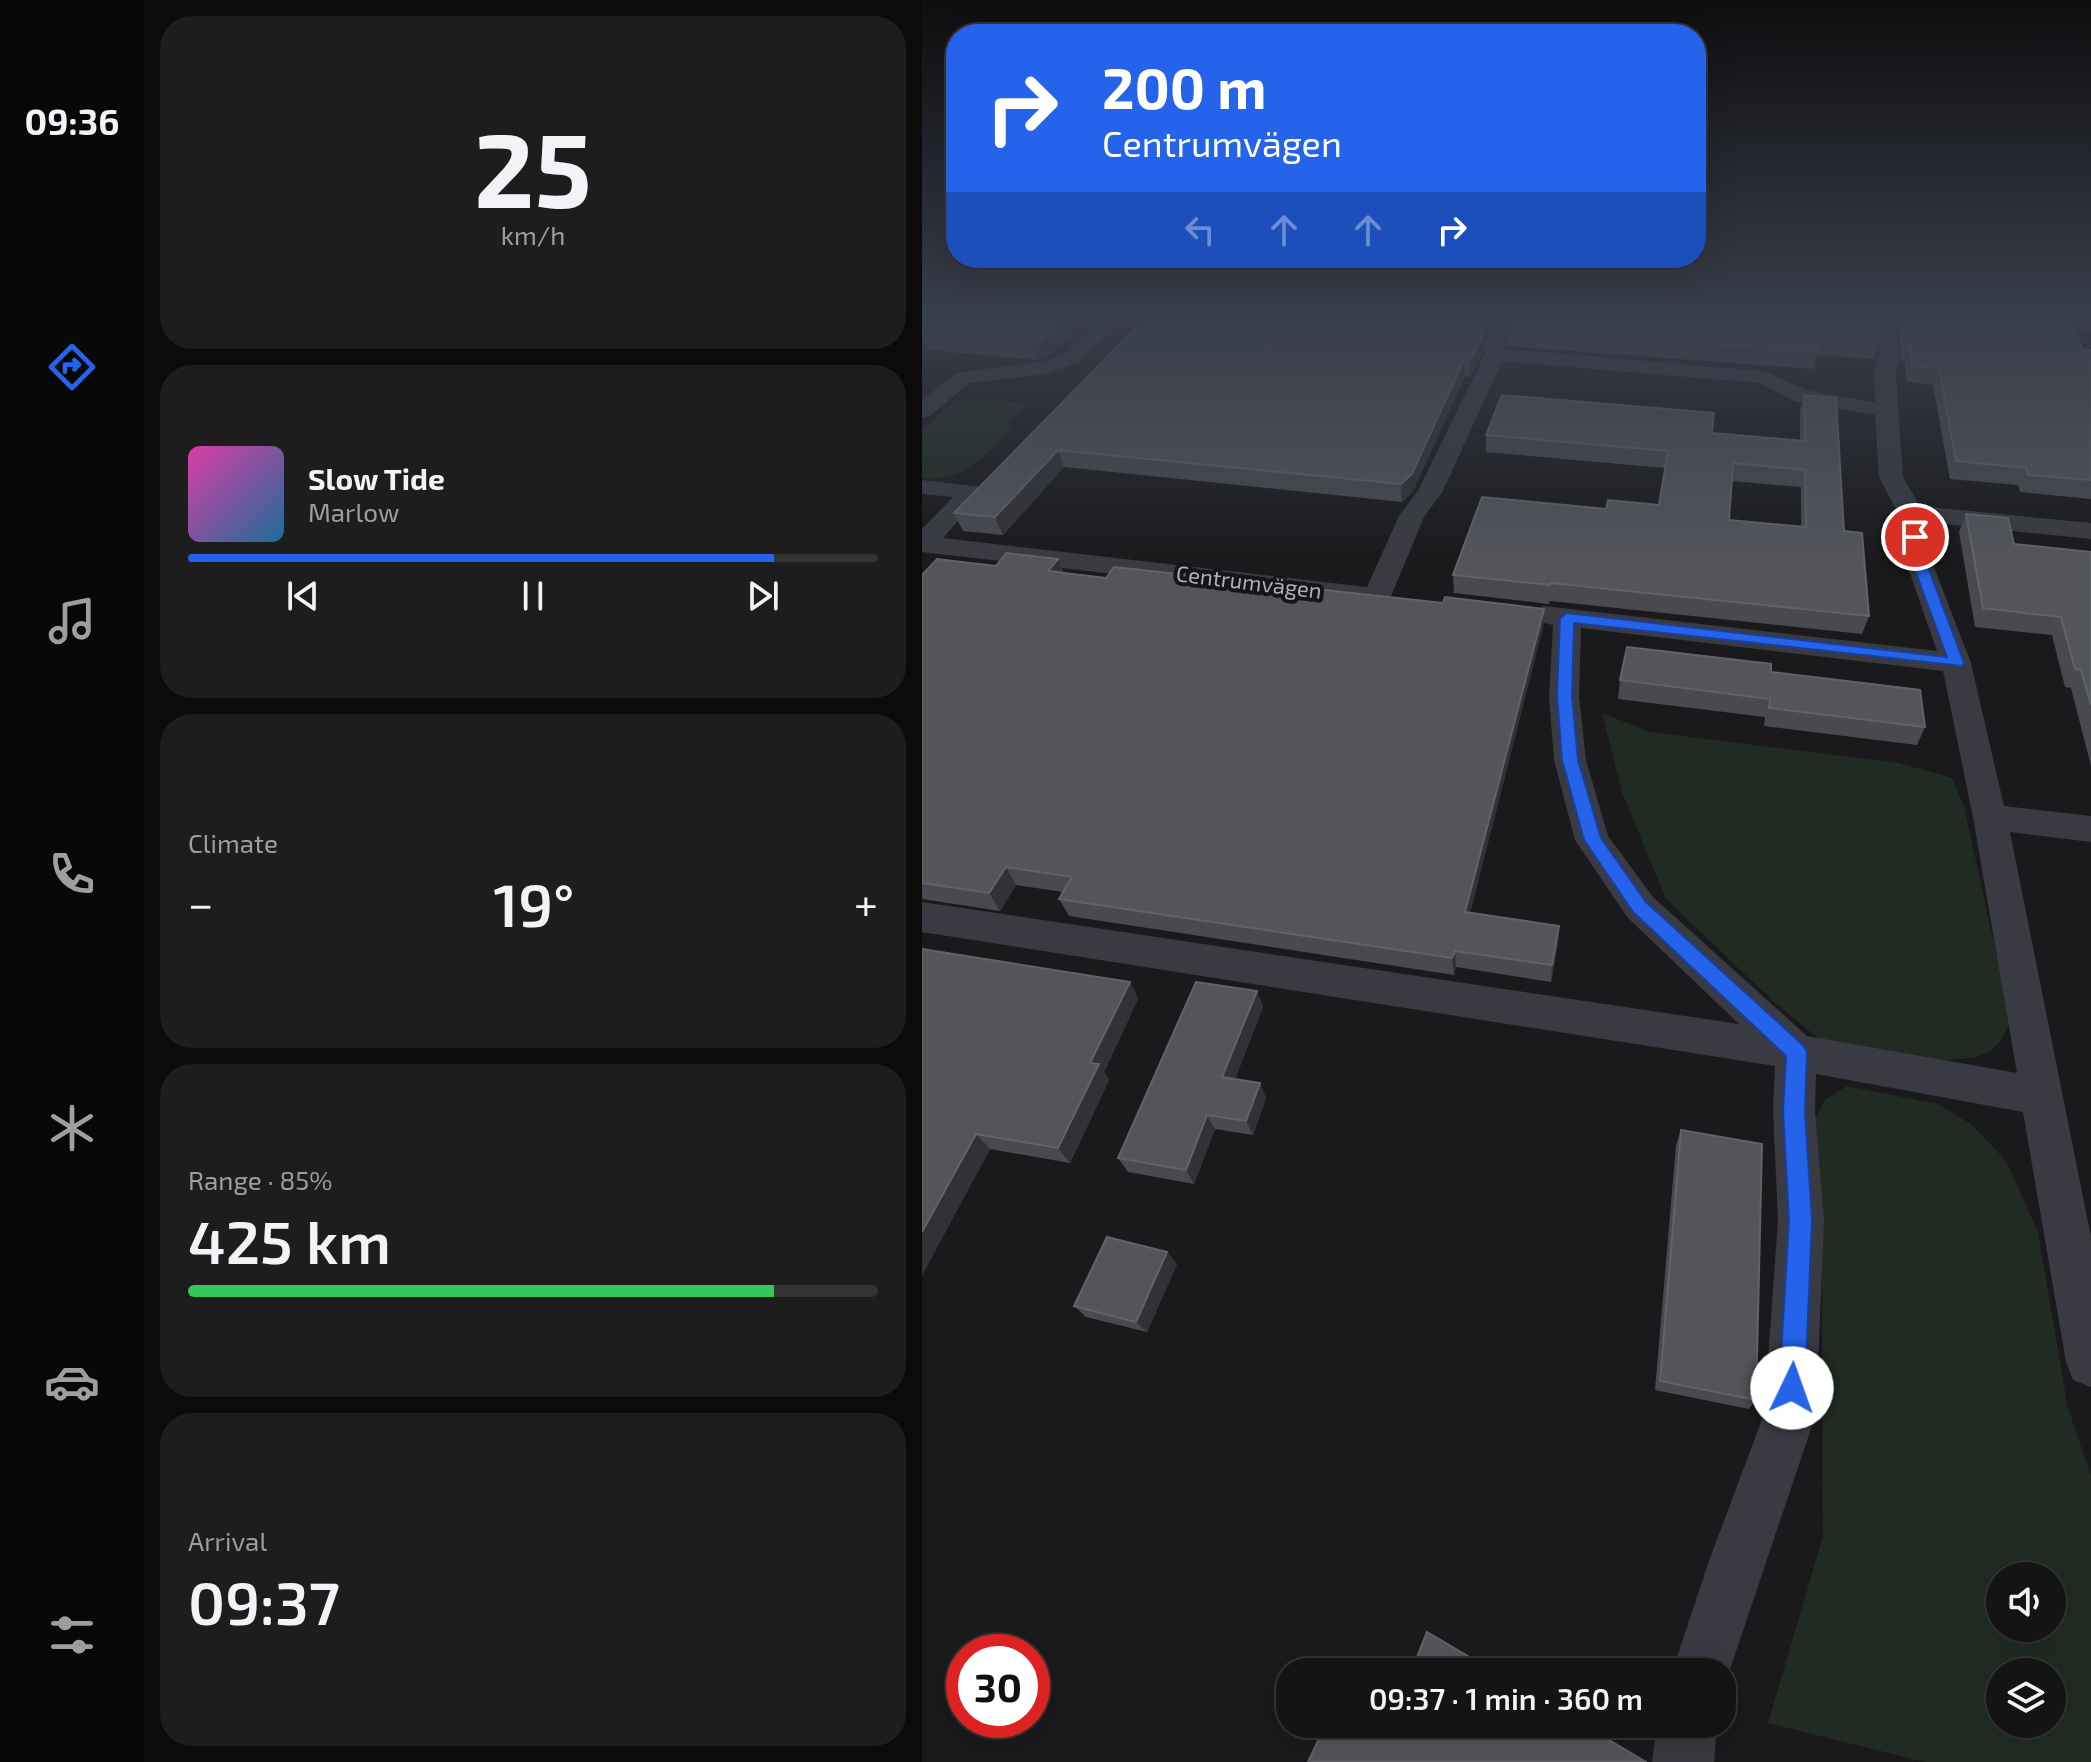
<!DOCTYPE html>
<html lang="en">
<head>
<meta charset="utf-8">
<style>
	body { margin:0; font-family:"Exo 2",sans-serif; background:#1d1d1e; color:#f1f3f6; height:100vh; display:flex; flex-direction:column; font-size:30px; white-space:nowrap }
	* { box-sizing:border-box; margin:0 }
	p { font-size:26px; color:#9d9ea0 }
	.icon { flex:none; width:44px; height:44px; fill:none; stroke:currentColor; stroke-width:2; stroke-linecap:round; stroke-linejoin:round }
	.map { position:relative; flex:1; overflow:hidden }
	.sheet { display:flex; flex-direction:column; gap:16px; padding:16px; background:#0b0b0c; width:778px }
	.sheet>* { flex:none }
	.hud { position:absolute; left:24px; top:24px; width:760px; height:244px; border-radius:32px; box-shadow:0 8px 32px #0002,0 0 0 2px #333334; background:#2563eb; color:#fff; overflow:hidden }
	.fabs { position:absolute; left:1064px; top:1562px; display:grid; gap:16px }
	.fabs a { display:grid; place-items:center; width:80px; height:80px; border-radius:50%; background:#141415; box-shadow:0 8px 32px #0002,0 0 0 2px #333334; font-size:40px }
	.speed { position:absolute; left:24px; top:1634px; display:flex; gap:16px; font-size:40px; font-weight:700; text-align:center }
	.speed>* { display:grid; place-content:center; width:104px; height:104px; border-radius:50%; background:#141415; box-shadow:0 8px 32px #0002,0 0 0 2px #333334; line-height:1 }
	.speed .limit { border:12px solid #d22; background:#fff; color:#111 }
	.pin { position:absolute; display:grid; place-items:center; width:68px; height:68px; color:#fff; margin:-34px; border:4px solid #fff; border-radius:50%; box-shadow:0 2px 8px #0007 }
	.me { position:absolute; width:88px; margin:-44px; rotate:3deg; stroke-linejoin:round; filter:drop-shadow(0 0 6px #0008) }
	.turn { display:flex; align-items:center; gap:28px; height:168px; padding:0 24px; font-size:36px }
	.turn .icon { width:104px; height:104px; stroke-width:2.5 }
	.turn b { display:block; font-size:56px; line-height:68px }
	.lanes { display:flex; align-items:center; height:76px; padding:0 24px; background:#0003; justify-content:center; gap:40px; direction:ltr }
	.lanes .off { opacity:.35 }
	.big { font-size:60px; font-weight:600; line-height:1.1 }
	.sheet .tile { flex:1; display:flex; flex-direction:column; justify-content:center; gap:12px; min-width:0; padding:0 28px; border-radius:32px; background:#1d1d1e }
	.sheet .dial { align-items:center; gap:0 }
	.dial b { font-size:104px; line-height:1 }
	.song { display:flex; align-items:center; gap:24px }
	.cover { width:96px; height:96px; border-radius:12px; background:linear-gradient(135deg,hsl(320 70% 55%),hsl(200 70% 35%)) }
	.played { height:8px; border-radius:4px; background:linear-gradient(90deg,#2563eb 85%,#333334 85%) }
	.keys { display:flex; justify-content:space-around; direction:ltr }
	.heat { display:flex; justify-content:space-between; align-items:center; font-size:44px; direction:ltr }
	.charge { height:12px; border-radius:6px; background:linear-gradient(90deg,#34c759 85%,#333334 0) }
	.trip { position:absolute; left:354px; top:1658px; width:460px; height:80px; border-radius:32px; background:#141415; box-shadow:0 8px 32px #0002,0 0 0 2px #333334; font-weight:600; line-height:80px; text-align:center }
	main { display:flex; flex:1; min-height:0 }
	.menu { display:flex; flex-direction:column; width:144px; justify-content:space-around; align-items:center; background:#080808; color:#9d9ea0 }
	.menu .icon { width:56px; height:56px }
	.menu .active { color:#2563eb }
	.menu b { font-size:36px; color:#f1f3f6 }
	.map>svg:first-child { display:block }
	.green { fill:#212b23; fill-rule:evenodd }
	.lines { fill:none; stroke-linecap:round; stroke-linejoin:round }
	.street { fill:#3a3b42; fill-rule:evenodd }
	.wall { fill:#484a4f; fill-rule:evenodd }
	.shaded-wall { fill:#313236 }
	.building { fill:#53555b; stroke:#61636a; stroke-width:2; fill-rule:evenodd }
	.route { fill:#2563eb; stroke:#184099; stroke-width:2 }
	.labels { text-anchor:middle; dominant-baseline:central; stroke-width:8; stroke-linejoin:round; paint-order:stroke }
	.far-street-label { font-size:22px; fill:#abb0bd; stroke:#151517 }
</style>
</head>
<body>
<main>
<nav class="menu">
<b>09:36</b>
<svg class="icon active" aria-label="directions" viewBox="0 0 24 24"><path d="M12 3l9 9-9 9-9-9zM9 14v-3h6M13 9l2 2-2 2"/></svg>
<svg class="icon" aria-label="music" viewBox="0 0 24 24"><path d="M9 18V5l10-2v13"/><circle cx="6" cy="18" r="3"/><circle cx="16" cy="16" r="3"/></svg>
<svg class="icon" aria-label="phone" viewBox="0 0 24 24"><path d="M5 4h4l2 5-3 2q2 4 5 5l2-3 5 2v4C11 20 4 13 5 4z"/></svg>
<svg class="icon" aria-label="climate" viewBox="0 0 24 24"><path d="M12 3v18M4 7l16 10M4 17L20 7"/></svg>
<svg class="icon" aria-label="car" viewBox="0 0 24 24"><path d="M5 17H2v-5l4-1 3-4h7l3 4 3 1v5h-3M9 17h6M6 11h13"/><circle cx="7" cy="17" r="2"/><circle cx="17" cy="17" r="2"/></svg>
<svg class="icon" aria-label="filters" viewBox="0 0 24 24"><path d="M4 7h16M4 17h16"/><circle cx="9" cy="7" r="2"/><circle cx="15" cy="17" r="2"/></svg>
</nav>
<section class="sheet">
<div class="tile dial"><b>25</b><p>km/h</p></div>
<div class="tile">
<div class="song"><i class="cover"></i><div><b>Slow Tide</b><p>Marlow</p></div></div>
<div class="played"></div>
<div class="keys"><svg class="icon" aria-label="previous" viewBox="0 0 24 24"><path d="M18 5L8 12l10 7zM5 5v14"/></svg><svg class="icon" aria-label="pause" viewBox="0 0 24 24"><path d="M8 5v14M16 5v14"/></svg><svg class="icon" aria-label="next" viewBox="0 0 24 24"><path d="M6 5l10 7-10 7zM19 5v14"/></svg></div>
</div>
<div class="tile"><p>Climate</p>
<div class="heat"><a>−</a><b class="big">19°</b><a>+</a></div>
</div>
<div class="tile"><p>Range · 85%</p><b class="big">425 km</b><div class="charge"></div></div>
<div class="tile"><p>Arrival</p><b class="big">09:37</b></div>
</section>
<div class="map">
<svg width="1169" height="1762" viewBox="0 0 1169 1762">
	<rect width="100%" height="100%" fill="#1a1a1c"/>
	<g class="green">
		<path d="M43,399L94,402L106,406L86,421L91,428C62,456 44,482 0,478V430L31,402Z"/>
		<path d="M680,713L728,732L977,763L1030,778L1042,806L1086,1008L1087,1026L1078,1041L1069,1051L1054,1057L1013,1062L897,1039L850,1000L744,899L700,792Z"/>
		<path d="M925,1086L1016,1104L1049,1124L1085,1162L1116,1233L1146,1408L1169,1476V1762H1003L846,1723L901,1536L900,1285L892,1120L903,1100ZM1078,1576H1130V1628H1078ZM1078,1672H1130V1724H1078Z"/>
	</g>
	<g class="lines">
		<g class="street">
			<path d="M189,312H210L157,362L124,374L47,383L8,416L0,418V400L34,373L120,362L143,354Z"/>
			<path d="M576,312H596L582,349L841,371L888,391L953,402L952,375L957,352L953,312H973L977,352L974,375L981,477L998,506L1169,523V539L1003,522L1010,562L1049,663L1082,806L1169,816V842L1088,832L1169,1237V1387L1151,1380L1144,1362L1101,1112L894,1074L893,1112L902,1220L894,1414L800,1693V1672H750L788,1558L842,1414L856,1220L851,1112L853,1066L0,932V902L817,1024L705,917L653,840L632,760L627,696L631,625L612,621L608,615L612,609L622,606L1015,651L984,562L976,513L957,477L953,415L875,402L837,383L580,361L521,491L502,517L469,596L465,602L455,604L0,552V529L31,497L0,494V480L59,487L62,492L21,538L445,587L477,516L497,489L563,354L561,346ZM659,628L1021,671L1051,817L1095,1073L885,1036L731,897L686,836L664,760L657,696Z"/>
			<path d="M1026,312H1094L1169,319V331L1036,318Z"/>
			<path d="M735,1724H795L792,1762H730Z"/>
		</g>
	</g>
	<g class="wall">
		<path d="M0,312H174L126,357L115,360L6,350L0,355Z"/>
		<path d="M229,312H575L560,342V354L548,377L543,376L491,491L480,502L142,467L81,535L41,531L32,513Z"/>
		<path d="M593,312L957,343L952,359L895,355L892,369L586,346V330Z"/>
		<path d="M976,312H1113L1123,318L1161,350H1169V499L1098,492L1096,485L1028,479L1011,385L985,382L982,362L979,361Z"/>
		<path d="M882,395L947,616L940,634L628,601L627,604L532,593L531,575L684,509L737,505L743,468L564,452V435L790,433L878,440V412ZM810,481L879,487V527L807,520Z"/>
		<path d="M1044,514L1092,544L1169,552V766L1149,688L1143,687L1130,635L1053,627L1037,532Z"/>
		<path d="M136,559L142,573L184,578L521,603L622,609L621,627L548,913L637,926L636,943L629,982L534,967L532,975L147,916L137,899L141,892L94,885L78,911L0,899V575Z"/>
		<path d="M849,672L1003,727L995,745L842,726L843,717L696,699L698,680Z"/>
		<path d="M0,949L208,982L216,999L182,1072L187,1080L148,1163L68,1149L0,1275Z"/>
		<path d="M335,991L341,1007L313,1079L338,1083L344,1098L331,1135L293,1129L272,1184L206,1172L196,1158Z"/>
		<path d="M759,1130L834,1400L827,1409L733,1390L754,1145Z"/>
		<path d="M245,1252L255,1264L225,1332L164,1317L152,1306Z"/>
	</g>
	<g class="shaded-wall">
		<path d="M152,312H174L126,357L115,360L109,343Z"/>
		<path d="M566,312H575L560,342V354L548,377V360L558,328Z"/>
		<path d="M0,336L6,350L0,355Z"/>
		<path d="M542,360L543,376L491,491L480,502L479,484Z"/>
		<path d="M136,450L142,467L81,535L73,517Z"/>
		<path d="M136,559L143,577L126,571Z"/>
		<path d="M622,609L621,627L544,929L543,912Z"/>
		<path d="M84,867L94,885L78,911L67,893Z"/>
		<path d="M637,926L636,943L629,982L630,965Z"/>
		<path d="M533,951L534,967L532,975L530,958Z"/>
		<path d="M208,982L216,999L182,1072L187,1080L148,1163L136,1148L168,1063Z"/>
		<path d="M335,991L341,1007L308,1092L300,1077Z"/>
		<path d="M338,1083L344,1098L331,1135L324,1121Z"/>
		<path d="M285,1115L293,1129L272,1184L264,1170Z"/>
		<path d="M54,1134L68,1149L0,1275V1232Z"/>
		<path d="M245,1252L255,1264L225,1332L214,1322Z"/>
		<path d="M449,1724H457L468,1731L464,1733Z"/>
	</g>
	<g class="building">
		<path d="M0,312H152L120,340L109,343L0,334Z"/>
		<path d="M229,312H566L558,328L560,337L548,360H542L490,474L479,484L136,450L73,517L32,513Z"/>
		<path d="M593,312H956L957,343L896,338V352L586,330Z"/>
		<path d="M982,312H1113L1121,313L1123,318L1149,320L1161,350H1169V480L1106,475L1104,468L1034,461L1017,368L990,366L987,345H984Z"/>
		<path d="M580,395L792,413L790,433L883,441L882,395L914,398L922,531L940,533L947,616L629,583L628,585L531,575L560,497L684,509L686,500L737,505L746,451L564,435ZM811,463L883,470L884,527L807,520Z"/>
		<path d="M1044,514L1086,518L1092,544L1169,552V705L1159,670L1153,669L1139,617L1061,608Z"/>
		<path d="M84,553L136,559L126,571L184,578L192,567L521,603L523,597L622,609L543,912L637,926L630,965L533,951L530,958L137,899L150,877L84,867L67,893L0,883V575L15,559L74,566Z"/>
		<path d="M705,647L849,664V672L998,690L1003,727L847,708L848,699L698,680Z"/>
		<path d="M0,949L208,982L168,1063L177,1064L136,1148L54,1134L0,1232Z"/>
		<path d="M274,982L335,991L300,1077L338,1083L324,1121L285,1115L264,1170L196,1158Z"/>
		<path d="M759,1130L840,1144L834,1400L738,1381Z"/>
		<path d="M185,1237L245,1252L214,1322L152,1306Z"/>
		<path d="M505,1632L573,1672H489Z"/>
		<path d="M404,1724H449L464,1733L468,1724H660L724,1762H386Z"/>
	</g>
	<linearGradient id="sky" x2="0" y2="1"><stop stop-color="#0e0e0f"/><stop offset="0.56" stop-color="#383e4b"/><stop offset="1" stop-color="#383e4b" stop-opacity="0"/></linearGradient>
	<rect width="1169" height="559" fill="url(#sky)"/>
	<path class="route" d="M993,533L999,537L1004,562L1042,663L1040,666L652,623L650,696L656,760L679,838L724,902L882,1046L885,1052L883,1112L890,1220L883,1388L879,1397L870,1401L861,1397L857,1388L867,1220L861,1112L864,1056L711,912L662,840L640,760L635,696L638,618L645,613L1025,657L990,562L986,537Z"/>
	<g class="labels">
		<g class="far-street-label">
			<text transform="translate(327 581) rotate(7)">Centrumvägen</text>
		</g>
	</g>
</svg>
<div class="fabs">
<a><svg class="icon" aria-label="sound" viewBox="0 0 24 24"><path d="M4 9h4l5-4v14l-5-4H4zM17 9q2 3 0 6"/></svg></a>
<a><svg class="icon" aria-label="layers" viewBox="0 0 24 24"><path d="M12 4l9 5-9 5-9-5zM3 14l9 5 9-5"/></svg></a>
</div>
<div class="speed"><div class="limit">30</div></div>
<div class="pin" style="left:993px;top:537px;background:#d93025"><svg class="icon" aria-label="arrive" viewBox="0 0 24 24"><path d="M6 21V4h12l-3 4 3 4H6"/></svg></div>
<svg class="me" style="left:870px;top:1388px" viewBox="-20 -20 40 40"><circle r="19" fill="#fff"/><path d="M0-13L10 11 0 6-10 11z" fill="#2563eb"/></svg>
<div class="trip">09:37 · 1 min · 360 m</div>
<div class="hud">
<div class="turn"><svg class="icon" aria-label="right" viewBox="0 0 24 24"><path d="M7 20v-9h11M14 6l5 5-5 5"/></svg><div><b>200 m</b>Centrumvägen</div></div>
<div class="lanes"><svg class="icon off" aria-label="left" viewBox="0 0 24 24"><path d="M17 20v-9H6M10 6l-5 5 5 5"/></svg><svg class="icon off" aria-label="ahead" viewBox="0 0 24 24"><path d="M12 20V5M6 11l6-6 6 6"/></svg><svg class="icon off" aria-label="ahead" viewBox="0 0 24 24"><path d="M12 20V5M6 11l6-6 6 6"/></svg><svg class="icon" aria-label="right" viewBox="0 0 24 24"><path d="M7 20v-9h11M14 6l5 5-5 5"/></svg></div>
</div>
</div>
</main>
</body>
</html>
